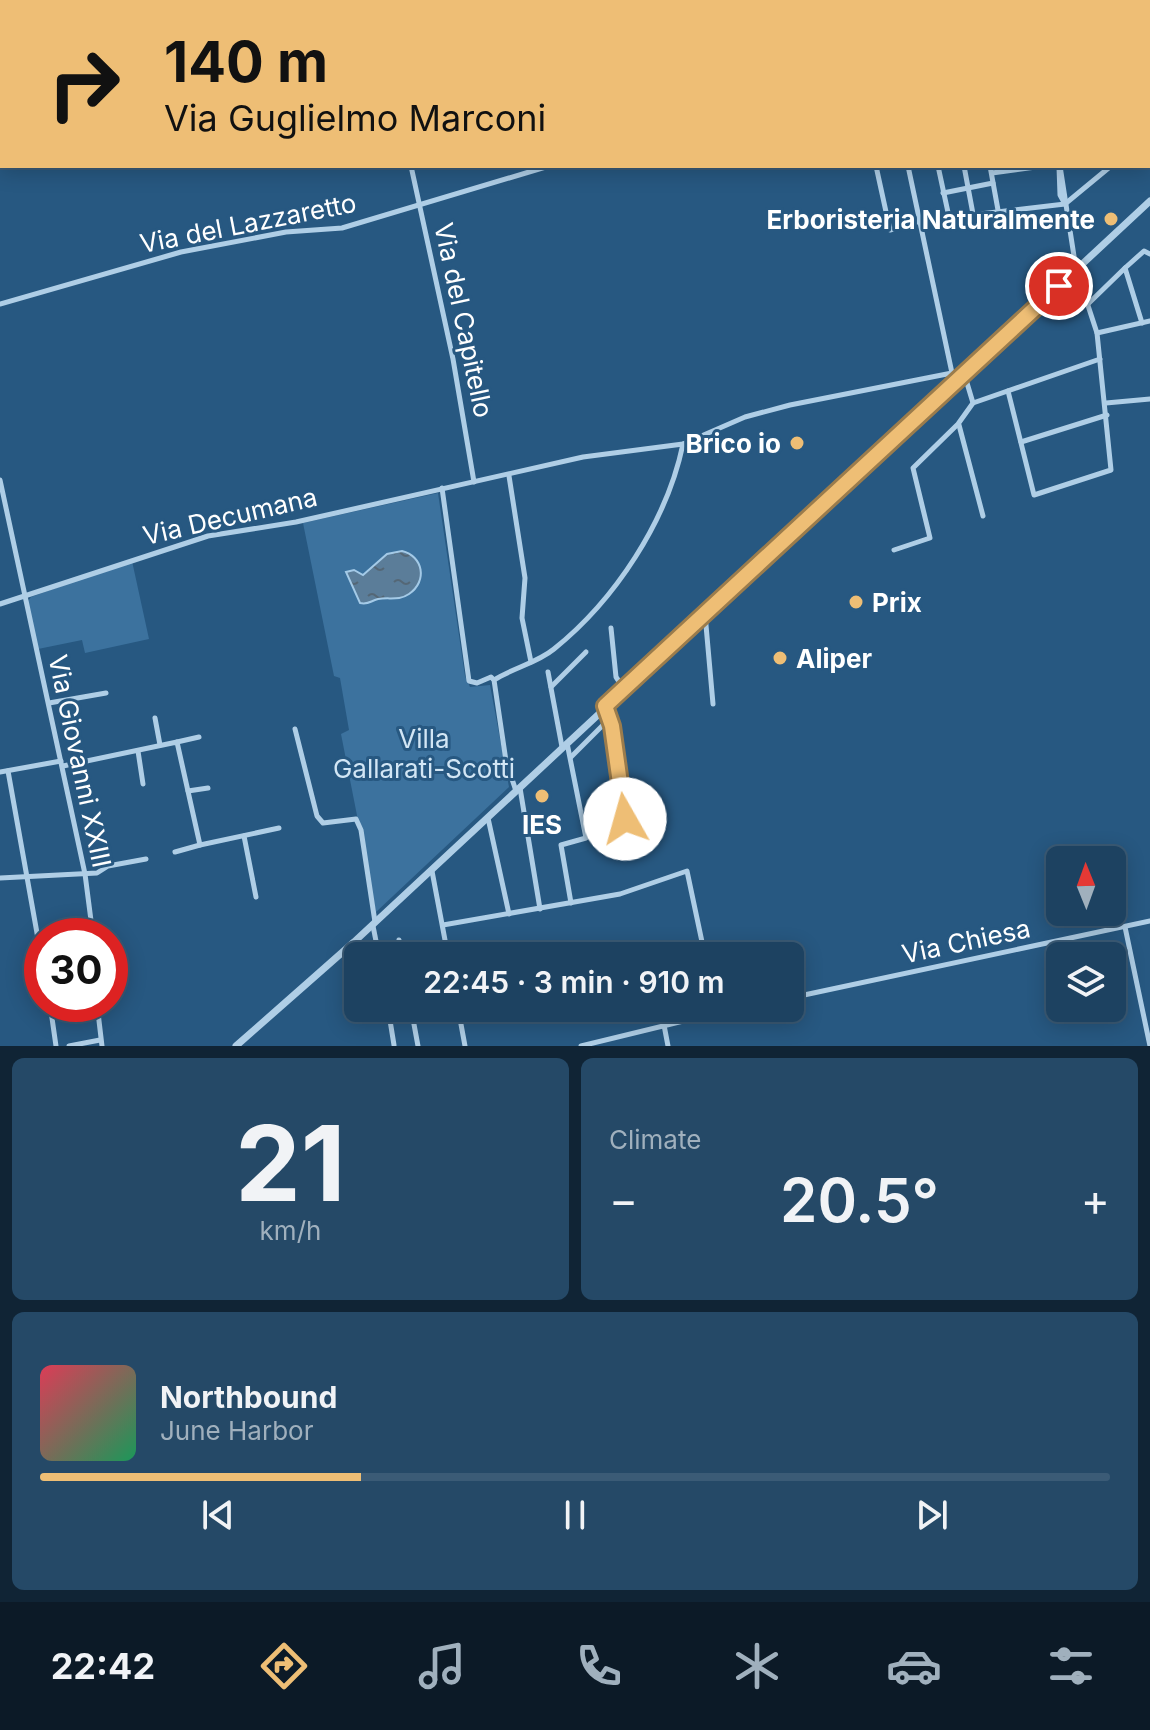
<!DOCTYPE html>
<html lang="en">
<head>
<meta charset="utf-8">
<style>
	body { margin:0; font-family:Inter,sans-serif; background:#254967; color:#f1f3f6; height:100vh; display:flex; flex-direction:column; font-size:30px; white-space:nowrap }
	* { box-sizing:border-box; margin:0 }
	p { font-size:26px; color:#a0b0bd }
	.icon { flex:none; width:44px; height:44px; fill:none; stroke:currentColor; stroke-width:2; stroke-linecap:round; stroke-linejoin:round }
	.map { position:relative; height:1046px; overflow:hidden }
	.details { display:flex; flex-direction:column; gap:12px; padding:12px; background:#102435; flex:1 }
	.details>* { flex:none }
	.top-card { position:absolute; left:0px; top:0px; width:1150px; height:168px; box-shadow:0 4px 20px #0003,0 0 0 2px #3b5b76; background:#eebe75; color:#111; overflow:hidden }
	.needle { width:52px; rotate:359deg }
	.controls { position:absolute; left:1046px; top:846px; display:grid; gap:16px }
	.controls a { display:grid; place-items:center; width:80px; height:80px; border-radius:12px; background:#1d4261; box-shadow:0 4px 20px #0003,0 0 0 2px #3b5b76; font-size:40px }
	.speed { position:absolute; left:24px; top:918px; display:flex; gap:16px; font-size:40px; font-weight:700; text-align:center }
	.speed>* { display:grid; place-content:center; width:104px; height:104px; border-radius:50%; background:#1d4261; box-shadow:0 4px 20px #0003,0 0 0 2px #3b5b76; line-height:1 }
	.speed .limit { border:12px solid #d22; background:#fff; color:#111 }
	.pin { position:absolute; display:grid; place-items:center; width:68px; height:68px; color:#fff; margin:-34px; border:4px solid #fff; border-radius:50%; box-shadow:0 2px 8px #0007 }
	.me { position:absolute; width:88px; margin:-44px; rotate:353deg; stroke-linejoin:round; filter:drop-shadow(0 0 6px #0008) }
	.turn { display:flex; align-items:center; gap:28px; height:168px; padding:0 32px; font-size:36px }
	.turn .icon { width:104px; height:104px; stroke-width:2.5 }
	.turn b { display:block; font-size:56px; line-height:68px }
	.big { font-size:60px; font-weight:600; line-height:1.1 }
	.details .widget { flex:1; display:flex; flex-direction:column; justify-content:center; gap:12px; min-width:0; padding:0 28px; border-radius:12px; background:#254967 }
	.details .dial { align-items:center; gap:0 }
	.dial b { font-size:104px; line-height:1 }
	.song { display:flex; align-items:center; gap:24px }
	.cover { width:96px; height:96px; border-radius:12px; background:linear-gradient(135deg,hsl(350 70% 55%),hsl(150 70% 35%)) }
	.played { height:8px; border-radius:4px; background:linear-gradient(90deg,#eebe75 30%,#3b5b76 30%) }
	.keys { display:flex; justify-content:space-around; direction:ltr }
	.heat { display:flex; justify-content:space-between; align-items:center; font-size:44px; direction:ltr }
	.details .tiles { flex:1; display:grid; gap:12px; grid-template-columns:1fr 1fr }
	.widget:last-child { grid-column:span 2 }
	.trip { position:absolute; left:344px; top:942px; width:460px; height:80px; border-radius:12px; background:#1d4261; box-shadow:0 4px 20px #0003,0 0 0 2px #3b5b76; font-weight:600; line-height:80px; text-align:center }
	.tabs { display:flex; height:128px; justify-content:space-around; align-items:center; background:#0c1a27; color:#a0b0bd }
	.tabs .icon { width:56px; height:56px }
	.tabs .on { color:#eebe75 }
	.tabs b { font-size:36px; color:#f1f3f6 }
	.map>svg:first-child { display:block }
	.green { fill:#3c729e }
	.water { fill:url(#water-ripples); stroke:#a4cae7; stroke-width:2 }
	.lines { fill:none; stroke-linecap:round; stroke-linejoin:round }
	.minor { stroke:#afcee6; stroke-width:5 }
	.tertiary { stroke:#afcee6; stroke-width:7 }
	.route-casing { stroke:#9b7c4c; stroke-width:20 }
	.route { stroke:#eebe75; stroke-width:14 }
	.poi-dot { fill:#eebe75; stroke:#275881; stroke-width:3 }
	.labels { text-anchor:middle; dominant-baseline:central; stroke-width:6; stroke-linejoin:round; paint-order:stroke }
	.poi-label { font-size:26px; font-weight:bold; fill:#fff; stroke:#275881; text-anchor:end }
	.street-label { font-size:26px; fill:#fff; stroke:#275881 }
	.park-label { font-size:26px; fill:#d2e6f5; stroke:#275881 }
</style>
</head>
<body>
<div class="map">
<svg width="1150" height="1046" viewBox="0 0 1150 1046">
	<defs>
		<pattern id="water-ripples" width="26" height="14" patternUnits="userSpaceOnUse" patternTransform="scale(2)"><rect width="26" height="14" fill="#5b7d99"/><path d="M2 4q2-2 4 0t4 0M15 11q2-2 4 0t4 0" fill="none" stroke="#546776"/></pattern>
	</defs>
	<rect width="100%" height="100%" fill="#275881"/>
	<g class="green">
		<path d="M438,493L465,676L470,687L490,685L509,787L376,912L341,734L349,730L340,678L334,676L303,523Z"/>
		<path d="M132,561L149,639L85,653L82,640L38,649L28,601L31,597Z"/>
	</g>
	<path class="water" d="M402,551C423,556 428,581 409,594C399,601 389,597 378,599C370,601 369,605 360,603L346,572L354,570L363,575L387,554Z"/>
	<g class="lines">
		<g class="minor">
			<path d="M398,0V2"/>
			<path d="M909,0L910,2"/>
			<path d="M1148,82L1150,80"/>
			<path d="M411,166L453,359L474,482"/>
			<path d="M876,166L890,230L920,221L1065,204L1111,166"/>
			<path d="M908,166L952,373"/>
			<path d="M938,166L949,217"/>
			<path d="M964,166L973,214"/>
			<path d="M990,166L998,210"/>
			<path d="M1059,167L1060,195L1065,204"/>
			<path d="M992,173L1043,166"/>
			<path d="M943,193L993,183"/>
			<path d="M1125,268L1144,251L1150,254"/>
			<path d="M1089,303L1125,268L1142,323"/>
			<path d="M0,304L181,252L286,232L342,228L549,166"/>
			<path d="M1097,333L1150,321"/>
			<path d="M964,373L973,403L1100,359"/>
			<path d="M1008,391L1034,495L1111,470L1097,333L1076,269L1060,166"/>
			<path d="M1106,403L1150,399"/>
			<path d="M959,425L983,516"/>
			<path d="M1021,442L1107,415"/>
			<path d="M509,476L525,578L522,618L531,662"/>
			<path d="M0,480L85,874L93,936"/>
			<path d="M442,488L469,681L477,683L491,677L494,680L506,761L516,791"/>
			<path d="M894,550L930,538L913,468L958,424L973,403"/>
			<path d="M0,604L208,536L296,522L583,457L683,444L745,417L790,405L952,373L959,377"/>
			<path d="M705,614L713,704"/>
			<path d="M611,628L616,677L624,689"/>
			<path d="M548,672L562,747"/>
			<path d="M494,680C513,668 537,663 554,649C615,600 667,521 683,444"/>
			<path d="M551,687L586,652"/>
			<path d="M49,703L106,693"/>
			<path d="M605,706L616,752L627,843"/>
			<path d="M155,718L160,745"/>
			<path d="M295,729L317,816L323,823L356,819L361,830L375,922"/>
			<path d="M177,742L199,737"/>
			<path d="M567,743L586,838L561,845L571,903"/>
			<path d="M138,751L143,784"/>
			<path d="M571,757L610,718"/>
			<path d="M63,766L177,742L200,845L279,828"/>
			<path d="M8,771L42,961"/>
			<path d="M0,772L61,761"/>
			<path d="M520,788L540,909"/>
			<path d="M188,791L208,788"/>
			<path d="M488,818L509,914"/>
			<path d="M244,836L256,897"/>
			<path d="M175,852L200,845"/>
			<path d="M432,871L448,956"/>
			<path d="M0,878L97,873L108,866L146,859"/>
			<path d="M443,925L620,894L687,871L705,956"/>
			<path d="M373,926L379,956"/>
			<path d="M1125,927L1150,1046"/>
			<path d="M399,940L402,956"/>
			<path d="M790,998L1150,921"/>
			<path d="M50,1004L56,1046"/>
			<path d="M97,1004L102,1046"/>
			<path d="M388,1008L394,1045"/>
			<path d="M411,1008L418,1046"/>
			<path d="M458,1008L465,1046"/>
			<path d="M664,1025L668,1046"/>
			<path d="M69,1046L100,1040"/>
			<path d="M581,1046L737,1008"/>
		</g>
		<path class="tertiary" d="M236,1046L354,942L1150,201"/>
	</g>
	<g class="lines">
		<g class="route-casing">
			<path id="route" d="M625,819L612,726L605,706L1059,286"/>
		</g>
		<use href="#route" class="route"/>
	</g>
	<g class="poi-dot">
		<circle cx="1111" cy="219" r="8"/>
		<circle cx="797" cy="443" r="8"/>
		<circle cx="856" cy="602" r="8"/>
		<circle cx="780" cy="658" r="8"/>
		<circle cx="542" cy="796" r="8"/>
	</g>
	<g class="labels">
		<g class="poi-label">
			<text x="1095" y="219">Erboristeria Naturalmente</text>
			<text x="781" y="443">Brico io</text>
			<text x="872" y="602" text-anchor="start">Prix</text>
			<text x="796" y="658" text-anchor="start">Aliper</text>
			<text x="542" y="824" text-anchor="middle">IES</text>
		</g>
		<g class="street-label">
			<text transform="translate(248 223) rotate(-11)">Via del Lazzaretto</text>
			<text transform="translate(464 320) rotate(78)">Via del Capitello</text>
			<text transform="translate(230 516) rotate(-13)">Via Decumana</text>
			<text transform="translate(80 761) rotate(78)">Via Giovanni XXIII</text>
			<text transform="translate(966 941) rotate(-12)">Via Chiesa</text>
		</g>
		<g class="park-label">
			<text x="424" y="738">Villa<tspan x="424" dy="30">Gallarati-Scotti</tspan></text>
		</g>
	</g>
</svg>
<div class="controls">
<a><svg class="needle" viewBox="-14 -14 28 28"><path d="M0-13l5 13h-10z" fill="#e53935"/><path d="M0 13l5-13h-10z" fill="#a0b0bd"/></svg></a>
<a><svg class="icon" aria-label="layers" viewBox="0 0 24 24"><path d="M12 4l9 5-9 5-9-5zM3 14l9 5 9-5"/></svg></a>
</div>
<div class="speed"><div class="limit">30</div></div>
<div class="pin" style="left:1059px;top:286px;background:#d93025"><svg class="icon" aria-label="arrive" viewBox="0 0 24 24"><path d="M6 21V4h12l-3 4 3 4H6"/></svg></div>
<svg class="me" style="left:625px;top:819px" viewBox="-20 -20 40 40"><circle r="19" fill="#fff"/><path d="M0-13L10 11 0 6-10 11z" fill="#eebe75"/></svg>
<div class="trip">22:45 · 3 min · 910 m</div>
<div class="top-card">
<div class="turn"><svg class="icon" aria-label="right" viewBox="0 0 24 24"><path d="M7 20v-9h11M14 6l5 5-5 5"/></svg><div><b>140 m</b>Via Guglielmo Marconi</div></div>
</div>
</div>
<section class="details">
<div class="tiles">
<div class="widget dial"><b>21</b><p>km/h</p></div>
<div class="widget"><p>Climate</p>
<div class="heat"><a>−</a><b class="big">20.5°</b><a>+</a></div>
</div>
<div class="widget">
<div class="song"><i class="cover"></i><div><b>Northbound</b><p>June Harbor</p></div></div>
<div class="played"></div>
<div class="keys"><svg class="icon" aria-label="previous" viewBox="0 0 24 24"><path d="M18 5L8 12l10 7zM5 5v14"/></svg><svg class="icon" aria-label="pause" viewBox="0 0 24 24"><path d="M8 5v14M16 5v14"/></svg><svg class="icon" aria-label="next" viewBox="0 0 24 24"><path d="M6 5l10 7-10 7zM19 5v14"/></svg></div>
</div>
</div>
</section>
<nav class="tabs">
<b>22:42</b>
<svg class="icon on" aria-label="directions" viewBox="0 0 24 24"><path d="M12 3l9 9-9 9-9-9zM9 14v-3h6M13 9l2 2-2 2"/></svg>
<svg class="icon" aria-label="music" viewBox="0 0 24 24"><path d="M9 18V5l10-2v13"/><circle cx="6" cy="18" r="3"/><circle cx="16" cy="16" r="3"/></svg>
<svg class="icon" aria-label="phone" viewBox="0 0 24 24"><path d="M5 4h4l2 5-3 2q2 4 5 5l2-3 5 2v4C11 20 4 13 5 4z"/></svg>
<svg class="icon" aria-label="climate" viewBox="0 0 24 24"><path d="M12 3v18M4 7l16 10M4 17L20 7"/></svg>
<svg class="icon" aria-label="car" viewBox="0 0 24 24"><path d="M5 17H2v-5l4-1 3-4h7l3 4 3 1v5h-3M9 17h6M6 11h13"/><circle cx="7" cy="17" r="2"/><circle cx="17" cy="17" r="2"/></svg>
<svg class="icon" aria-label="filters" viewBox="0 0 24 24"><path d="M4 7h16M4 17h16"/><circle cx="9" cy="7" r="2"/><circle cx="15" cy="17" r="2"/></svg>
</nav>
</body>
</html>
